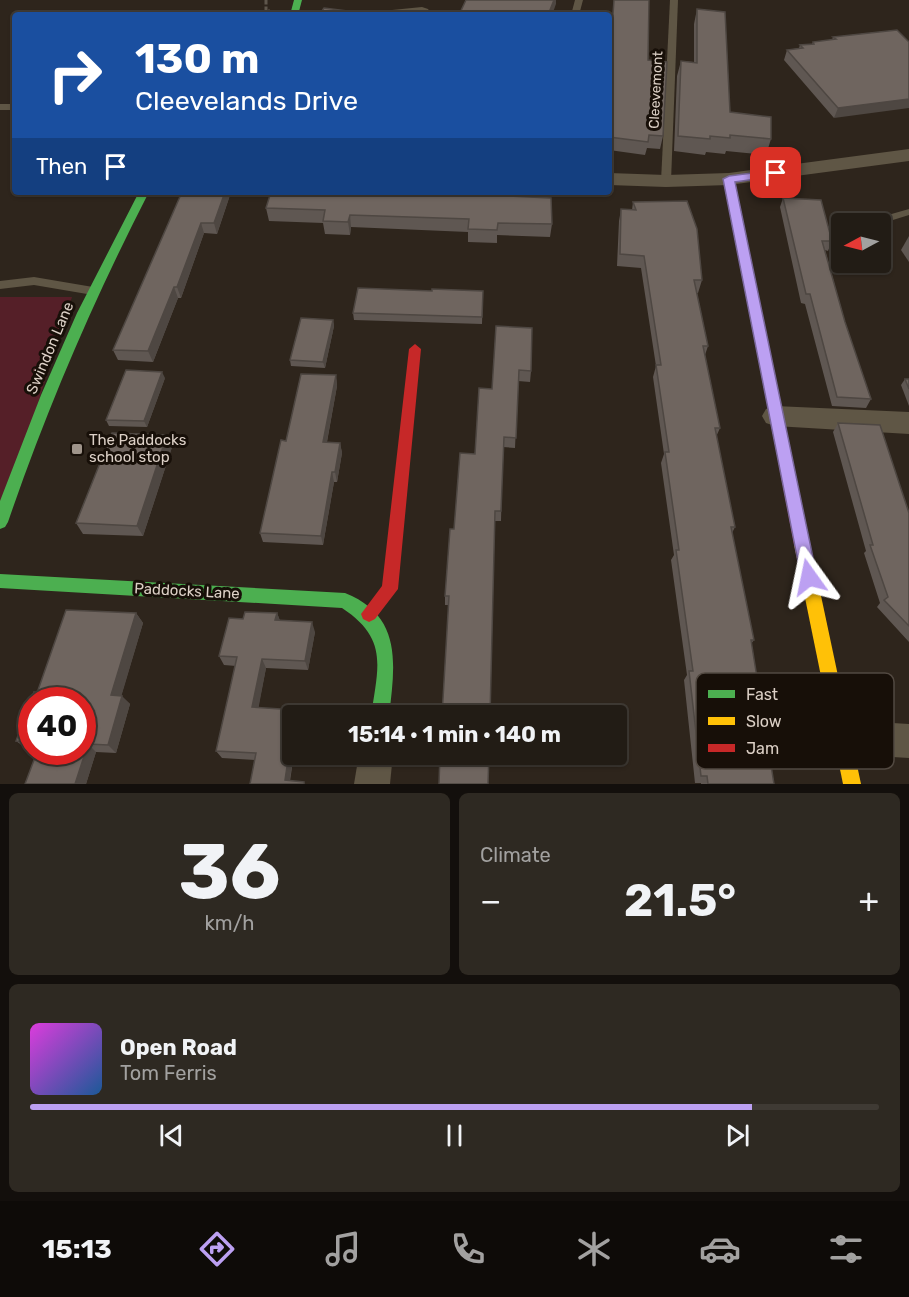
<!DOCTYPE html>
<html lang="en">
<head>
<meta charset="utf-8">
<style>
	body { margin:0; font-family:Rubik,sans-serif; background:#2e2922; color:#f1f3f6; height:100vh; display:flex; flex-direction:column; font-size:22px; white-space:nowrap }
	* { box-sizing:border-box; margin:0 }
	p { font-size:20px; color:#a2a1a0 }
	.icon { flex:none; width:33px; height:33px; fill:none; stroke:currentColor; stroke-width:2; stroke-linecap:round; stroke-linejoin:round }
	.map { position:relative; height:784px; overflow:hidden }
	.drawer { display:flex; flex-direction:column; gap:9px; padding:9px; background:#130f0c; flex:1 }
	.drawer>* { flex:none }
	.hud { position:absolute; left:12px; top:12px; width:600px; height:183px; border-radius:6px; box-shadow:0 2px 4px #0004,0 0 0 2px #3f3a34; background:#1a4fa0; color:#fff; overflow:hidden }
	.needle { width:39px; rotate:263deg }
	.buttons { position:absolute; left:831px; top:213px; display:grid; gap:12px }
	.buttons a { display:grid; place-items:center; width:60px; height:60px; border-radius:6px; background:#221c15; box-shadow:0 2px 4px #0004,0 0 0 2px #3f3a34; font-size:30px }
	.speed { position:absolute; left:18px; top:687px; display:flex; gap:12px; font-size:30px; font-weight:700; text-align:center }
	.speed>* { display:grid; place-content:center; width:78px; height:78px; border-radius:50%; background:#221c15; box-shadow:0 2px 4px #0004,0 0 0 2px #3f3a34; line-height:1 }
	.speed .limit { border:9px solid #d22; background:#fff; color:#111 }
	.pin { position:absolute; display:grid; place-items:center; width:51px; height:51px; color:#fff; margin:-26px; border-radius:12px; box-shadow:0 3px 9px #0006 }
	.me { position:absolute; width:66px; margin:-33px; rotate:348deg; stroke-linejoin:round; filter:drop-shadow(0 0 4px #0008) }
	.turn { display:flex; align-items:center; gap:21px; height:126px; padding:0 24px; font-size:27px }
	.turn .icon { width:78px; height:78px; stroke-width:2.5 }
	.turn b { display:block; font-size:42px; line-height:51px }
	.then { display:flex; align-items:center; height:57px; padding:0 24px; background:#0003; gap:12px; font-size:22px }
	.big { font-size:45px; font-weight:700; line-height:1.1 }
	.drawer .widget { flex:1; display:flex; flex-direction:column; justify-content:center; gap:9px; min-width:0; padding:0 21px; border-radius:9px; background:#2e2922 }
	.drawer .dial { align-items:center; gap:0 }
	.dial b { font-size:78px; line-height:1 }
	.song { display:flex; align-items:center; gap:18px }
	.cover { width:72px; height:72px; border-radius:9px; background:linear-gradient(135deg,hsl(300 70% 55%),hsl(210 70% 35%)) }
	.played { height:6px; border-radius:3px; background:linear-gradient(90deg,#bca0f2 85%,#3f3a34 85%) }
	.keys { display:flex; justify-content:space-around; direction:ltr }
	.heat { display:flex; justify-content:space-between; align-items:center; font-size:33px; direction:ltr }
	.drawer .tiles { flex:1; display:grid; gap:9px; grid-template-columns:1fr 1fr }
	.widget:last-child { grid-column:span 2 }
	.trip { position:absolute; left:282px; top:705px; width:345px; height:60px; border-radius:6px; background:#221c15; box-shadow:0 2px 4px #0004,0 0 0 2px #3f3a34; font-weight:700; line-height:60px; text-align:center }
	.dock { display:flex; height:96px; justify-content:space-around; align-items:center; background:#0e0b08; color:#a2a1a0 }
	.dock .icon { width:42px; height:42px }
	.dock .selected { color:#bca0f2 }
	.dock b { font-size:27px; color:#f1f3f6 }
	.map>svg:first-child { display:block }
	.green { fill:#551f28 }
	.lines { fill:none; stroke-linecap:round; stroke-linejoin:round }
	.path { stroke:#5f574c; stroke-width:3; stroke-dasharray:4.5 2; stroke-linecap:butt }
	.lane { fill:#5f5645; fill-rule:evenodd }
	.street { fill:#5f5645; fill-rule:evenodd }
	.fast { fill:#4caf50; fill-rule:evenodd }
	.slow { fill:#ffc107; fill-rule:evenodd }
	.jam { fill:#c62828; fill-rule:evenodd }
	.wall { fill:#5f5752 }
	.shaded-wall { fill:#4e4742 }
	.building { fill:#6f655f; stroke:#4e4742; stroke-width:1.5 }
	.route { fill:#bca0f2; stroke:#7a689d; stroke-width:1.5 }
	.poi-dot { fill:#9f948a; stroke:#170f08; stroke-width:2 }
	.labels { text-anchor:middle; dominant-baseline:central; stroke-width:6; stroke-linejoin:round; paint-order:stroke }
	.far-street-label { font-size:14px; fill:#dcd0c6; stroke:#170f08 }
	.street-label { font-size:15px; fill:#dcd0c6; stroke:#170f08 }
	.poi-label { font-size:15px; fill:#dcd0c6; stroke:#170f08; text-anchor:start }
	.key { fill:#170f08; stroke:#524941; stroke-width:1.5 }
	.key-label { font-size:16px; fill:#dcd0c6 }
</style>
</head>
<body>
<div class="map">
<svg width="909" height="784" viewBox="0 0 909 784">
	<rect width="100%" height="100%" fill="#2e251c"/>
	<path class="green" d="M0,297H72L0,522Z"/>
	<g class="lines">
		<path class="path" d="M266,0V11H270"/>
		<g class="lane">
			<path d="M575,0H583L579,15H571Z"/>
			<path d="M670,0H678L671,181L666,184L661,181Z"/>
			<rect x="0" y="104" width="15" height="6"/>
			<path d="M909,209V215L880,224L866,223L867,221Z"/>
			<path d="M34,277L93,287L98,291L93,295L34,285L0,289V281Z"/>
		</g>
		<g class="street">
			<path d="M422,7L428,9L430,12L428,15H384L392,10Z"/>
			<path d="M909,149V161L729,185L666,187L609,185V173L666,175L729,173Z"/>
			<path d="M775,406L909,412V434L775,426L766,423L762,416L766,409Z"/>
			<path d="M843,720L909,724V758L843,754L831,749L826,737L831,725Z"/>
			<path d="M359,754H393L390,784H354Z"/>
		</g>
		<g class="fast">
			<path d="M294,0H302L298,15H290Z"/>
			<path d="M139,192H149C94,299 47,408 8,522L5,527L0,529V501L41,395L77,313Z"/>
			<path d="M0,574L345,593C403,616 395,665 389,716H371C378,667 389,639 342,608L0,588Z"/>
		</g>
		<path class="slow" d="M802,537L807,539L810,544L861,784H843L794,544L797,539Z"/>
		<g class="jam">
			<path d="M729,176L734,179L810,544L807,549L802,551L797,549L794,544L724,179Z"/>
			<path d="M415,344L421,349L398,589L375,619L369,622L363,619L361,614L382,586L409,349Z"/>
		</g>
	</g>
	<g class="wall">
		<path d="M614,0H649L648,60L663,136L660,149L647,148L645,155L609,150V55Z"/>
		<path d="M697,9L730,112L771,139L766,155L726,151L725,154L706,152L705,155L674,151L677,76L681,61L694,62V24Z"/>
		<path d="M897,30L834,118L784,60L787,50L799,48L800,45L812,44L813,42L832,40L833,37Z"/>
		<path d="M182,192H231L217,234L204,233L181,298H178L153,362L118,360L113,350Z"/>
		<path d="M271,192L552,224L550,237L497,235V243L468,242V232L351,227L350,235L325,234L323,223L269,221L266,208Z"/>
		<path d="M783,198L832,241L828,251L825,250L845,322L871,399L866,408L832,406L805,304L801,303L780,207Z"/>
		<path d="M633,202L702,280L698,293H697L708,346L705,355L720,428L716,437L735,527L732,533L754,640L751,644L774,784H701V783H695L684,680L687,675L671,560L674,555L661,463L664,454L653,377L656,366L641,268L617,266L619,221L621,209L632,210Z"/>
		<path d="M909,236V262L901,250Z"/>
		<path d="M432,291H483L482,324L354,320L353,313Z"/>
		<path d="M333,320L334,326L325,368L291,366L290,360Z"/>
		<path d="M496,326L531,371L530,382L518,381L515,448L503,447L501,521H495L448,605H445V596L454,529L492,389Z"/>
		<path d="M336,375L337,386L327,442L340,443L342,453L337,482H334L323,545L263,542L260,533L286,441Z"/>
		<path d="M165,378L147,427L109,426L106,420Z"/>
		<path d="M905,379H909V406L901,385Z"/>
		<path d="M838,423L909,513V642L877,607L880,603L864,553L866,551L833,432Z"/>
		<path d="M167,435L172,447L143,536L83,534L76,523Z"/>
		<path d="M66,610L136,613L143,623L121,696L130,704L116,753L96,752L86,784H25L37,752H82V700H32V749H27L16,741L34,692L37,693Z"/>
		<path d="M277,613L280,621L315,632L308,670L266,668L258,708L292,754H294L290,781L250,784L255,760L222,758L216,751L236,666L224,665L219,656Z"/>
	</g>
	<g class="shaded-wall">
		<path d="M554,0H556V4L552,15H548Z"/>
		<path d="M909,99V108L834,118L838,108Z"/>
		<path d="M225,192H231L217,234L214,223Z"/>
		<path d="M350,215L351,227L350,235L348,222Z"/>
		<path d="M201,223L204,233L181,298L177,287Z"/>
		<path d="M174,287L178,298L153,362L148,351Z"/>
		<path d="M333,320L334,326L325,368L323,362Z"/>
		<path d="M162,372L165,378L147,427L144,421Z"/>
		<path d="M336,375L337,386L325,452L323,442Z"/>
		<path d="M167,435L172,447L143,536L137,526Z"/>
		<path d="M340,443L342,453L337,482L335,472Z"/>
		<path d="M332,472L334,482L323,545L321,536Z"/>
		<path d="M136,613L143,623L119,704L111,695Z"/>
		<path d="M277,613L281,623L275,620Z"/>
		<path d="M312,622L315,632L308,670L305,661Z"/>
		<path d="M262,659L266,668L257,716L252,707Z"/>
		<path d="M122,696L130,704L116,753L108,745Z"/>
		<path d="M292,733V754H294L289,784L285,780Z"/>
		<path d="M88,744L96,752L86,784H75Z"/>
	</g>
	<g class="building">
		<path d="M466,0H554L548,15H459Z"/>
		<path d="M614,0H649L648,60L667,62L663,136L649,135L648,142L609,137V57H610Z"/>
		<path d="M324,8L379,15H319Z"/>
		<path d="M697,9L725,12L730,112L771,117V139L730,135V138L710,136V139L678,136L681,61L697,63Z"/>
		<path d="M897,30L909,42V99L838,108L787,50L803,48L800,45L814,44L813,42L836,39L833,37Z"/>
		<path d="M182,192H225L214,223H201L177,287H174L148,351L113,350Z"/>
		<path d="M271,192H425L551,198L552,224L498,223L497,230L468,229L469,219L350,215L348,222L323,221L325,210L266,208Z"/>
		<path d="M783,198L821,200L832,241H822L845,322L871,399L837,397L810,294H806Z"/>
		<path d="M687,201L697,229L702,280H694L708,346H703L720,428H715L735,527H731L754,640H751L774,784H708L707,776H701L689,671H693L676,550H679L665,452H669L656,365H661L644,256L620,254L621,209L636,210L633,202Z"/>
		<path d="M358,288L432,291V289L483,291L482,317L353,313Z"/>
		<path d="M301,318L333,320L323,362L290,360Z"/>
		<path d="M496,326L532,328L531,371L519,370L516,438L504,437L501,511H495L490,716H442L449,596H445L450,529H454L460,453L475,454L479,388L492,389Z"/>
		<path d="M126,370L162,372L144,421L106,420Z"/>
		<path d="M301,374L336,375L323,442L340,443L335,472H332L321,536L260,533L281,440L286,441Z"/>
		<path d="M905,379H909V389Z"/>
		<path d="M838,423L880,425L909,513V626L884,600L888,597L870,545H873Z"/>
		<path d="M112,433L167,435L137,526L76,523Z"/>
		<path d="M66,610L136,613L111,695L122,696L108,745L88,744L75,784H25L37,752H82V700H32V742L16,741L34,692L37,693Z"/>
		<path d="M245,612L277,613L275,620L312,622L305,661L262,659L252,707L296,710L295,716H292V733L285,780L304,782V784H250L256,753L216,751L237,657L219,656L229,618L243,619Z"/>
		<path d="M440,754H489L488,784H439Z"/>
	</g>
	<path class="route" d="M776,170L779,171V176L735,182L817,577L815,582L809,584L803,582L801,577L723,179L729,176Z"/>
	<rect class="poi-dot" x="71" y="443" width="12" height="12" rx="3"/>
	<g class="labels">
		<g class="far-street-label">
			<text transform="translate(656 90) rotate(-87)">Cleevemont</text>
		</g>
		<g class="street-label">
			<text transform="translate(50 348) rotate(-67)">Swindon Lane</text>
			<text transform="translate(187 591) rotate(3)">Paddocks Lane</text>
		</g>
		<g class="poi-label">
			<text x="89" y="440">The Paddocks<tspan x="89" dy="17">school stop</tspan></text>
		</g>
	</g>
	<rect x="696" y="673" width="198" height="96" rx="9" class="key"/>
	<rect x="708" y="690" width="27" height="8" fill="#4caf50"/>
	<rect x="708" y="717" width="27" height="8" fill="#ffc107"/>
	<rect x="708" y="744" width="27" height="8" fill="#c62828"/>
	<g class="key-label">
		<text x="746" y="700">Fast</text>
		<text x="746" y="727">Slow</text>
		<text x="746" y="754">Jam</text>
	</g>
</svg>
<div class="buttons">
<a><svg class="needle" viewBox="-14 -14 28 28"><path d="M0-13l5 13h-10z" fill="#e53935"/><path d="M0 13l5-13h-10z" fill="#a2a1a0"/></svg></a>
</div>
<div class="speed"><div class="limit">40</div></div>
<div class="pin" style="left:776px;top:173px;background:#d93025"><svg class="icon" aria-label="arrive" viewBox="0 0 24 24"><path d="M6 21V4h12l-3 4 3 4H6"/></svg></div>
<svg class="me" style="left:809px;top:577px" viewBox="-20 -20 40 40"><path d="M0-17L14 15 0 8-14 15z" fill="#bca0f2" stroke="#fff" stroke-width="4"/></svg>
<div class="trip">15:14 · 1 min · 140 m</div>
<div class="hud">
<div class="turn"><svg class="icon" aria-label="right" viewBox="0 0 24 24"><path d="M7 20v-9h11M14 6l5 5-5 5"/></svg><div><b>130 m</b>Cleevelands Drive</div></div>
<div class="then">Then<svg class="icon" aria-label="arrive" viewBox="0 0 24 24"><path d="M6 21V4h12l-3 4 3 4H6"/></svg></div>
</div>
</div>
<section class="drawer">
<div class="tiles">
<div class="widget dial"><b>36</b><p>km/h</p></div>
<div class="widget"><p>Climate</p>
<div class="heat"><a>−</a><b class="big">21.5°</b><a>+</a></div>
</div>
<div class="widget">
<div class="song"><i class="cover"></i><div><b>Open Road</b><p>Tom Ferris</p></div></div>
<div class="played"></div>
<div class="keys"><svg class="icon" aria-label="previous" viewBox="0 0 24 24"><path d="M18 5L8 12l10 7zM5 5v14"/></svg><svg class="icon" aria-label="pause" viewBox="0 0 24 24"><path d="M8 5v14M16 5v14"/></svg><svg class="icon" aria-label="next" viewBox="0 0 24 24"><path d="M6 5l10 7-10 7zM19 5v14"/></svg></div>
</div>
</div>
</section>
<nav class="dock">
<b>15:13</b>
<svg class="icon selected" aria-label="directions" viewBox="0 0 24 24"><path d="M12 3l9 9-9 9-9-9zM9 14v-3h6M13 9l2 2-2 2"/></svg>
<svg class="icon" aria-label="music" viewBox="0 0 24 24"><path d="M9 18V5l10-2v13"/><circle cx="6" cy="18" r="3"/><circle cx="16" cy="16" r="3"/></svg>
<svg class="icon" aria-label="phone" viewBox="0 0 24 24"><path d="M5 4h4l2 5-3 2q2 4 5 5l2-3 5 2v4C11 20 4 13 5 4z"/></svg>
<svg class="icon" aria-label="climate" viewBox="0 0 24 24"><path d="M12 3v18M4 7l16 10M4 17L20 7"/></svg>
<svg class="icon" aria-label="car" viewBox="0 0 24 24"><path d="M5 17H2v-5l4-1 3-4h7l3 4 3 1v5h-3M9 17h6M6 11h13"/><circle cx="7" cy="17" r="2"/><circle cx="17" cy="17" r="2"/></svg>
<svg class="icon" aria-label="filters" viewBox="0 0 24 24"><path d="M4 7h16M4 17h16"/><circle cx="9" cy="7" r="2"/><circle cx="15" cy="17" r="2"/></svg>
</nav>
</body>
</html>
